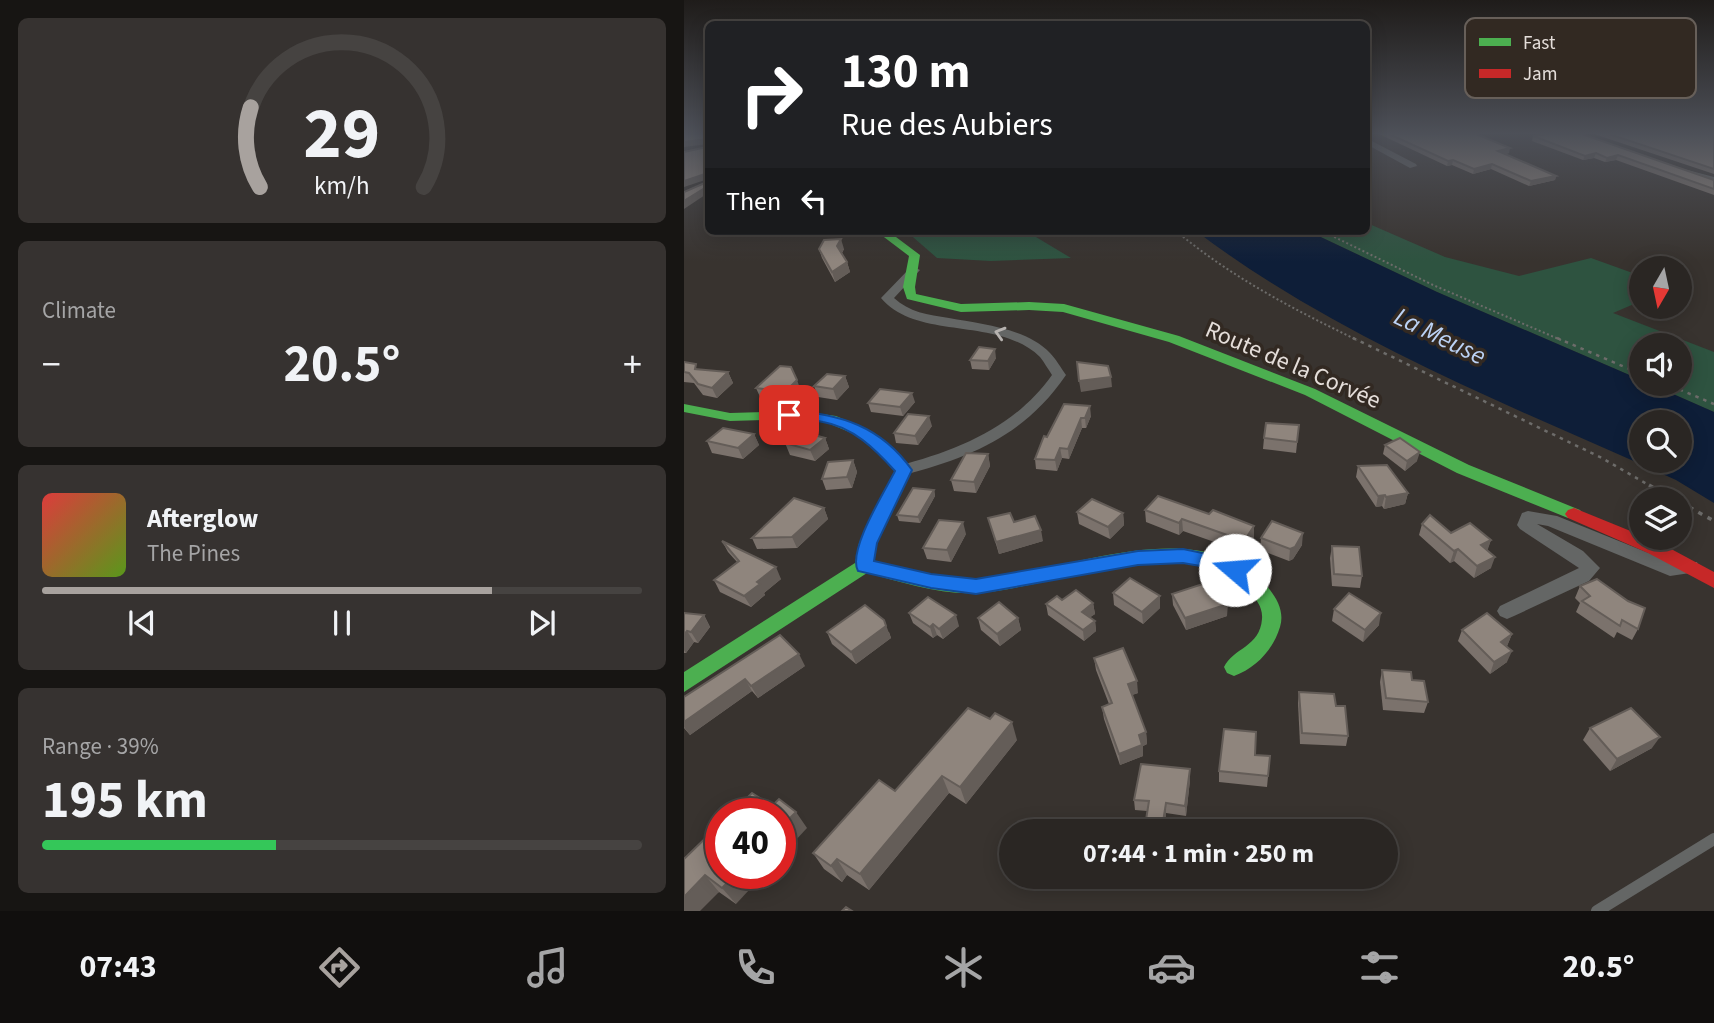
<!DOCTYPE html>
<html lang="en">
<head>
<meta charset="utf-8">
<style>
	body { margin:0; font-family:"Source Sans 3",sans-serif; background:#363230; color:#f1f3f6; height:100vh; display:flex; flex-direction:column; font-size:26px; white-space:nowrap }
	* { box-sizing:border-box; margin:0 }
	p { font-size:23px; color:#a5a5a6 }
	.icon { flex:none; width:38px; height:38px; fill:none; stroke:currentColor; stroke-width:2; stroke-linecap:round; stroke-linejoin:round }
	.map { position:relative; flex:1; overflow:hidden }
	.drawer { display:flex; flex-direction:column; gap:18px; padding:18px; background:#171513; width:684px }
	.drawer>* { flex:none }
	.banner { position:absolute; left:21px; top:21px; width:665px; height:214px; border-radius:10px; box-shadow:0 4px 18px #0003,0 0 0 2px #464341; background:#202124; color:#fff; overflow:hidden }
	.needle { width:46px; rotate:189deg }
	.fabs { position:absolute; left:945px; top:256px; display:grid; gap:14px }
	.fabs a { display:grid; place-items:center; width:63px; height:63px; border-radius:50%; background:#2a2623; box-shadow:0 4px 18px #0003,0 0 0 2px #464341; font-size:35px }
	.speed { position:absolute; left:21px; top:798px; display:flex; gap:14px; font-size:35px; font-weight:700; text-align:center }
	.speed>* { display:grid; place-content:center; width:91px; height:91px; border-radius:50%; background:#2a2623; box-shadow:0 4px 18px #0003,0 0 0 2px #464341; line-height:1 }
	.speed .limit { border:10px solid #d22; background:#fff; color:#111 }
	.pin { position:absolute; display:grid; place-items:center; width:60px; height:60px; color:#fff; margin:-30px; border-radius:14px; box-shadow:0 4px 10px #0006 }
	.me { position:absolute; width:77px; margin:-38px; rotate:288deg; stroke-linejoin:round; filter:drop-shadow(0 0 5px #0008) }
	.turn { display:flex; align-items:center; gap:24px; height:147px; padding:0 21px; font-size:32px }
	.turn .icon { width:91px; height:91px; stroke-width:2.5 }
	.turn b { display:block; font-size:49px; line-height:60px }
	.then { display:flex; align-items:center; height:66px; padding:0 21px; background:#0003; gap:14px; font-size:26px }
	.big { font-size:52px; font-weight:700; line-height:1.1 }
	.drawer .card { flex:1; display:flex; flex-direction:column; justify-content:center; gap:10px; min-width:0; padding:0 24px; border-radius:10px; background:#363230 }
	.drawer .dial { align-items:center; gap:0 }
	.dial svg { height:182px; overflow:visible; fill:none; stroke:#464341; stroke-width:7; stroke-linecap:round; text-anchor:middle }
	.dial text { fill:#f1f3f6; stroke:none }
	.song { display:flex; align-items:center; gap:21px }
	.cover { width:84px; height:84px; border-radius:10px; background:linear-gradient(135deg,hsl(0 70% 55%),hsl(90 70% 35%)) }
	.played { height:7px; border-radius:4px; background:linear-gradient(90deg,#a8a29e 75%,#464341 75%) }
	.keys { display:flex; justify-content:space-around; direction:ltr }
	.heat { display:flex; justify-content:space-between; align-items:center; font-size:38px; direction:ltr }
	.charge { height:10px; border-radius:5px; background:linear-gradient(90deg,#34c759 39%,#464341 0) }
	.trip { position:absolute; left:315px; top:819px; width:399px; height:70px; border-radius:35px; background:#2a2623; box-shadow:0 4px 18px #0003,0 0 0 2px #464341; font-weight:700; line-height:70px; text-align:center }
	.dock { display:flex; height:112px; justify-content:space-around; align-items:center; background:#110f0e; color:#a5a5a6 }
	.dock .icon { width:49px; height:49px }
	.dock .current { color:#a8a29e }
	.dock b { font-size:32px; color:#f1f3f6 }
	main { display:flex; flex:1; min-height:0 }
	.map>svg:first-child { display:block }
	.green { fill:#2e5340 }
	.water { fill:#0e1e38; fill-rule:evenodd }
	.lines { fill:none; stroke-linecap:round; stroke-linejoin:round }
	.path-far2 { stroke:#6d6c6a; stroke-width:2; stroke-dasharray:2 2.5; stroke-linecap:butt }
	.path-far1 { stroke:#6d6c6a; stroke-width:2.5; stroke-dasharray:3.5 5; stroke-linecap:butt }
	.path { stroke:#6d6c6a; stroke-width:3.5; stroke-dasharray:4.5 6; stroke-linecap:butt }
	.lane { stroke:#646665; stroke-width:12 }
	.street { fill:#646665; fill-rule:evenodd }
	.fast { fill:#4caf50; fill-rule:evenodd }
	.jam { fill:#c62828; fill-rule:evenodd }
	.wall { fill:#7b726c }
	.shaded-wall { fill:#645d58 }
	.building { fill:#8f857d; stroke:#645d58; stroke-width:2 }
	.oneway { stroke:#b7b3b0 }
	.route { fill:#1a73e8; stroke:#114b97; stroke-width:2 }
	.labels { text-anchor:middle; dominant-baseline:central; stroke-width:7; stroke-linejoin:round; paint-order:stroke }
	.street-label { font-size:24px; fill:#e4ddd9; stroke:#322922 }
	.water-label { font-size:26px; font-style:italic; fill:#bbd2f5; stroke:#322922 }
	.key { fill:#322922; stroke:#675f59; stroke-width:2 }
	.key-label { font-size:19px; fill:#e4ddd9 }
</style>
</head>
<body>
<main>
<section class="drawer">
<div class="card dial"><svg viewBox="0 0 100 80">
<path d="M14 69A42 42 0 1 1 86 69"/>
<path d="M14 69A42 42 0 0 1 10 34" stroke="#a8a29e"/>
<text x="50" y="56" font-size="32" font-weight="700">29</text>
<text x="50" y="72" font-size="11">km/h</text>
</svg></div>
<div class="card"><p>Climate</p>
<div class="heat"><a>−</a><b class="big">20.5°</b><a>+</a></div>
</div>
<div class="card">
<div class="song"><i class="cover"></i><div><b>Afterglow</b><p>The Pines</p></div></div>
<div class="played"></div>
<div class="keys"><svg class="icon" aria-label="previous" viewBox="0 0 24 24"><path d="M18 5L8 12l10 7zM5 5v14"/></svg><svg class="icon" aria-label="pause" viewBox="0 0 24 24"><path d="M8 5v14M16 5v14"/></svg><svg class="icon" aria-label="next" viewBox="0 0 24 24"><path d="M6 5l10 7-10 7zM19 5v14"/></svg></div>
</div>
<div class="card"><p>Range · 39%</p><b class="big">195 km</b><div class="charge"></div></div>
</section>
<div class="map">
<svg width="1030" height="911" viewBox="0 0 1030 911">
	<rect width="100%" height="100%" fill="#38332f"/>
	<g class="green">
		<path d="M683,223L761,257L835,276L907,258L957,276V301L929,313L1030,352V412L964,383H996V345H957V380L753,292L624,231H682Z"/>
		<path d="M222,231H342L387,258L307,261L253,258Z"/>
	</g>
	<path class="water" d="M512,231H624L753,292L957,380V383H964L1030,412V503L992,480C828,406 656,340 512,231ZM957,422H996V460H957Z"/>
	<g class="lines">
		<g class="path-far2">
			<path d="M492,231C547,277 609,309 673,340"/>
			<path d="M638,231L749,285L877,340"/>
		</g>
		<g class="path-far1">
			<path d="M669,338L918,458L968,487"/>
			<path d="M873,338L957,374"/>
			<path d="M980,383L1030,404"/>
		</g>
		<g class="path">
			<path d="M965,485L990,499"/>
			<path d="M996,502L1030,521"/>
		</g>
		<path class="lane" d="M913,911L1030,839"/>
		<g class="street">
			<path d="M682,138L732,164L733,166L726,168L682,144Z"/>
			<path d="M996,168L1030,177V183L996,172Z"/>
			<path d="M230,267L236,270L210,298C225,312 244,315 265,318C297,324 342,328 366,353C372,359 377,368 382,375C341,435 288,457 220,475L212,470L214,466C275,450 331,427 368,375C364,369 360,362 356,357C314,316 233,341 197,298L226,268Z"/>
			<path d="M844,511L873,516L987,562H1013L1015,567L1013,572L986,576L864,526L853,524L899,551L916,568L905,581L830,616L823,619L816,616L813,611L816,606L895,568L836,529L833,525L838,513Z"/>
		</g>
		<g class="fast">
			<path d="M192,231H204L236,255L231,287L232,294L277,304L345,302L380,304L495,336L631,389L785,465L896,510L899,514L896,518H884L773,473L621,395L485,342L379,312L345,310L277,312L223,299L219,287L225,256Z"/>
			<path d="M0,404L46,413L116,411L152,416L187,431L228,470L193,543L190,562C222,569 256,580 290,579C379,576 507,509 581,584C592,596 601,611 596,627C589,650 572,668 550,676L543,673L540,667C549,648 576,647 578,619C579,607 572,599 565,591C558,585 553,577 545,574C477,540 366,588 293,593C255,595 218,582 183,573L0,692V672L171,563L175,543L211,471L177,437L144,423L116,419L46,421L0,412Z"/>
		</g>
		<path class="jam" d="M890,508L976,543L1030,572V588L964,553L884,518L881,514L884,510Z"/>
	</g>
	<g class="wall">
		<path d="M695,134H792L825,153L822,154L872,176L871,180L845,186L807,169L789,174L768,165L763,166Z"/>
		<path d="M864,134L1030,180V195L932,160L921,162L910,158L899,160L848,141L849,136Z"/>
		<path d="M910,134H1030V174Z"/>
		<path d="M135,249H160L158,253L163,262L166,272L151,282L138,258Z"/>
		<path d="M312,358L305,370L288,369L286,360Z"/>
		<path d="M0,362L15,370L44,372L49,383L33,398L19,395L10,383L0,382Z"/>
		<path d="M161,376L165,387L153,400L134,397L130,386Z"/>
		<path d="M72,388L117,391L105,402L77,399Z"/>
		<path d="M231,402L219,416L187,412L184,403Z"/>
		<path d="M380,404L407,416L402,428H398L385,459L378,458L373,471L352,469L351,459Z"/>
		<path d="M615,425L612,453L579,449L580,438Z"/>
		<path d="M248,426L234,445L212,443L210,433Z"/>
		<path d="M70,434L75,445L59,459L28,453L23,441Z"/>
		<path d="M141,438L145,449L131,461L106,455L101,443Z"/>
		<path d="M701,445L733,461L721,471L699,454Z"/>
		<path d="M304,454L306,466L292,493L270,491L267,480Z"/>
		<path d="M169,460L173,472L168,488L142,490L138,479Z"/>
		<path d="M674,466L724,493L721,504L700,509L698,506L692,507L672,477Z"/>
		<path d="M250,490L251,496L236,523L215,521L213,515Z"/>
		<path d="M474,496L570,538L559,552L499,531L495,535L462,522L461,510Z"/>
		<path d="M140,508L144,519L113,548L73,549L68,538Z"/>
		<path d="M393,512L439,513L440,525L426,539L395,524Z"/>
		<path d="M304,518L330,522L359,541L315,554Z"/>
		<path d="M738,524L767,533L807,540L803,550L807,568L790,578L770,561L766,563L735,535Z"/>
		<path d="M282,534L267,562L243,559L239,548Z"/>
		<path d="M577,538L618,545L609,559L605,561L576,550Z"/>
		<path d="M38,541L97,579L80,593L81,595L67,607L36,592L30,580L53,562L44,552Z"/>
		<path d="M648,546L678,576L676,588L648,586L646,558Z"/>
		<path d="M896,586L954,629L948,640L933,632L930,638L892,612L896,603L891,598Z"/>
		<path d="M429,593L476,596V608L459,624L430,605Z"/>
		<path d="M488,594L543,616L502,630L489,605Z"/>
		<path d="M378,600L409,603L411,614L406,617L411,621L412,631L400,641L364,615L362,604Z"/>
		<path d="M650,609L695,625L679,642L648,621Z"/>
		<path d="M0,613L20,615L26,627L14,643L10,642L2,653H0Z"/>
		<path d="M225,613L275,626L259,639L253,635L249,638L229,623Z"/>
		<path d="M294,618H334L337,630L316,646L297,630Z"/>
		<path d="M778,630L828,634L823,646V662L806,674L774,641Z"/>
		<path d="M143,632H205L207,638L172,664L148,644Z"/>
		<path d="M410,658L454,693L448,695L462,732L463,744L459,746V756L436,765L420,719L418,707L425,704L412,670Z"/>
		<path d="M121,666L74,698L68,691L6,735L0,728V697Z"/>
		<path d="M698,670L728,680L744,702L740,713L699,710L696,682Z"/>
		<path d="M615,692L664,736L662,746L616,744L614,703Z"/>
		<path d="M906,728L968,748L926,771L899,740Z"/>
		<path d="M333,740L282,804L265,793L185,890L163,875L158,882L140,869L129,853L211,791Z"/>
		<path d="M571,755L586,756L583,787L535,782V771Z"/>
		<path d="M506,780L502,816L482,813L480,831L463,830L462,820L463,811L451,810L450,800Z"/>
		<path d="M37,823L52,904L35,892L0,911Z"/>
	</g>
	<g class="shaded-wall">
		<path d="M24,139V144L0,147V142Z"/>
		<path d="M826,148L825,153L813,155L814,151Z"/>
		<path d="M912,153L910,158L899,160L901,156Z"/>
		<path d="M934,155L932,160L921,162L923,158Z"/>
		<path d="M769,160L768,165L763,166L764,161Z"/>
		<path d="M808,164L807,169L789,174L790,169Z"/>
		<path d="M24,173V179L0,187V181Z"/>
		<path d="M872,176L871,180L845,186L847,181Z"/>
		<path d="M24,186V193L0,209V201Z"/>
		<path d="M157,239L160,249L156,256L153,246Z"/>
		<path d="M163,262L166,272L151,282L148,272Z"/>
		<path d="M311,349L312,358L305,370L304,361Z"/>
		<path d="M44,372L49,383L33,398L28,388Z"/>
		<path d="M161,376L165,387L153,400L149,389Z"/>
		<path d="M427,377L428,387L397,392L395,381Z"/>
		<path d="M113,380L117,391L105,402L101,392Z"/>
		<path d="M228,393L231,402L219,416L216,407Z"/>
		<path d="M406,406L407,416L402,428L401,418Z"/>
		<path d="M245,416L248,426L234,445L231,436Z"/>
		<path d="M397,418L398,428L385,459L384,449Z"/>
		<path d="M70,434L75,445L59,459L54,448Z"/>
		<path d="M141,438L145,449L131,461L126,450Z"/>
		<path d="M376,448L378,458L373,471L371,460Z"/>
		<path d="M736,452L733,461L721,471L723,461Z"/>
		<path d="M304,454L306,466L292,493L290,482Z"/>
		<path d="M169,460L173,472L168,488L163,477Z"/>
		<path d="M250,490L251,496L236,523L234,517Z"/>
		<path d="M724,493L721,504L700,509L702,497Z"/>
		<path d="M701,495L698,506L692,507L694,496Z"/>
		<path d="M140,508L144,519L113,548L108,537Z"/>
		<path d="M439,513L440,525L426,539L424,527Z"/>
		<path d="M498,519L499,531L495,535V523Z"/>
		<path d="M279,522L282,534L267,562L263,550Z"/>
		<path d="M570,526V538L559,552L560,541Z"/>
		<path d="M357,530L359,541L315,554L312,542Z"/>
		<path d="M619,533L618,545L609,559L605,561L606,549Z"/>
		<path d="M807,540L803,552L797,545Z"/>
		<path d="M774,549L770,561L766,563L770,551Z"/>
		<path d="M811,557L807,568L790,578L793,566Z"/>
		<path d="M92,567L97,579L80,593L81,595L67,607L60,596L73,582Z"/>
		<path d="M476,596V608L459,624L458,612Z"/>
		<path d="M409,603L411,614L400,622L398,612Z"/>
		<path d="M544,604L543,616L502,630L501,618Z"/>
		<path d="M697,613L695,625L679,642L681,630Z"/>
		<path d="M20,615L26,627L14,643L7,632Z"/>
		<path d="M272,615L275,626L259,639L255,629Z"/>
		<path d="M334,618L337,630L316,646L313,634Z"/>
		<path d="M200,620L207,638L172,664L167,652Z"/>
		<path d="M411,621L412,631L400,641L399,630Z"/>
		<path d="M249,624L253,635L249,638L246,627Z"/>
		<path d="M3,631L10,642L2,653L0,650V635Z"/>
		<path d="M828,634L823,646L813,653L817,642Z"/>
		<path d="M828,651L823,662L806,674L810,662Z"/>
		<path d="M115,654L121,666L74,698L67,686Z"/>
		<path d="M61,679L68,691L6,735L0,727V722Z"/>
		<path d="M453,681L454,693L445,696L444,684Z"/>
		<path d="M328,722L333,740L282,804L276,787Z"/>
		<path d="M462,732L463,744L459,746V756L436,765L435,754L455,735Z"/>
		<path d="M976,737L968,748L926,771L933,759Z"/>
		<path d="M506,769V780L502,816L501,806Z"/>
		<path d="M258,776L265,793L185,890L176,874Z"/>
		<path d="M482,803V813L480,831L479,822Z"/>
		<path d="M112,812L123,828L96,857V828Z"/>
		<path d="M153,859L163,875L158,882L147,866Z"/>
		<path d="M53,873H81L52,904L38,888Z"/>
		<path d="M21,875L35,892L16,911H0V897Z"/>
	</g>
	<g class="building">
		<path d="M0,134H24V156L23,155L24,159V186L0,201V192L23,182L24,173L0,181V152L23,147L24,139L0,142Z"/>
		<path d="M705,134H792L826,148L814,151L872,176L847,181L808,164L790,169L769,160L764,161Z"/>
		<path d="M865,134H898L1030,180V189L934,155L923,158L912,153L901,156L849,136Z"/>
		<path d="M925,134H1030V169Z"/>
		<path d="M157,239L153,246L163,262L148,272L135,249L140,240Z"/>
		<path d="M295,347L311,349L304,361L286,360Z"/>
		<path d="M0,362L12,364L11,369L44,372L28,388L14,384L5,373L0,372Z"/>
		<path d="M393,362L424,366L427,377L395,381Z"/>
		<path d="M96,366L107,367L113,380L101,392L72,388Z"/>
		<path d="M143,374L161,376L149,389L130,386Z"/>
		<path d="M196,389L228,393L216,407L184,403Z"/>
		<path d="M380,404L406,406L401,418H397L384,449L376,448L371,460L351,459L360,436L363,437Z"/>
		<path d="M224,414L245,416L231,436L210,433Z"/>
		<path d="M582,423L615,425L613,442L580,438Z"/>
		<path d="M39,428L70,434L54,448L23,441Z"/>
		<path d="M116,431L141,438L126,450L101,443Z"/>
		<path d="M716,438L736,452L723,461L701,445Z"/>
		<path d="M282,453L304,454L290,482L267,480Z"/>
		<path d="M169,460L163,477L138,479L144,462Z"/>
		<path d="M703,465L724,493L702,497L701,495L694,496L674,466Z"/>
		<path d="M229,488L250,490L234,517L213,515Z"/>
		<path d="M474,496L525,514L529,510L570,526L560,541L498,519L495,523L461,510Z"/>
		<path d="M110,498L140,508L108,537L68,538Z"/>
		<path d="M408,499L439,513L424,527L393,512Z"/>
		<path d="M326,513L330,522L351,516L357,530L312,542L304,518Z"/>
		<path d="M746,515L767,533L786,523L807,540L797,545L811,557L793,566L774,549L770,551L738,524Z"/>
		<path d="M255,520L279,522L263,550L239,548Z"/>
		<path d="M588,521L619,533L611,547L606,549L577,538Z"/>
		<path d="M38,541L92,567L73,582L76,584L60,596L30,580L55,561Z"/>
		<path d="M648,546L675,547L678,576L650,574Z"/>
		<path d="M446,578L476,596L458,612L429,593Z"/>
		<path d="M913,579L944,601L961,608L954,629L938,620L936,626L898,601L906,596L896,586Z"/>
		<path d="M531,580L544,604L501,618L488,594Z"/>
		<path d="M392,590L409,603L398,612L411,621L399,630L362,604L373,596L378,600Z"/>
		<path d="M665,593L697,613L681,630L650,609Z"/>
		<path d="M244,597L272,615L255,629L249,624L246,627L225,613Z"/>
		<path d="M315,602L334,618L313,634L294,618Z"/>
		<path d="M181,605L200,620L202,626L167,652L143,632Z"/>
		<path d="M0,613L20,615L7,632L3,631L0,635Z"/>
		<path d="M803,613L828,634L817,642L828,651L810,662L778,630Z"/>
		<path d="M96,635L115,654L67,686L61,679L0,722V697Z"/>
		<path d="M439,648L453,681L444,684L462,732L455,735L458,745L435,754L418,707L428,703L410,658Z"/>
		<path d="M698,670L727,672L728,680L740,681L744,702L702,698Z"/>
		<path d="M615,692L650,694L652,706H661L664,736L618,733Z"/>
		<path d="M284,708L306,719L311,713L328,722L276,787L258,776L176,874L153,859L147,866L129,853L195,780L211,791Z"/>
		<path d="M947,708L976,737L933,759L906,728Z"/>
		<path d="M540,729L572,732L571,755L586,756L584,776L535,771Z"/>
		<path d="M457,764L506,769L501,806L482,803L479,822L462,820L465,801L450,800Z"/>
		<path d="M68,793L88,806L95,799L112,812L96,828V814H47Z"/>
		<path d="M37,823V873H53L38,888L21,875L0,897V859Z"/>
		<path d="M162,907L168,911H158Z"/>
	</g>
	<defs><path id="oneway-chevron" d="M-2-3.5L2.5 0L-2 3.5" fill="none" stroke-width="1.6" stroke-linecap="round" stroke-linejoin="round" transform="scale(1.75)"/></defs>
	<use class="oneway" href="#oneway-chevron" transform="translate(316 333) rotate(-164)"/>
	<linearGradient id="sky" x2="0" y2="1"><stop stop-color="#1f1c1a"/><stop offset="0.51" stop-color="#4d5058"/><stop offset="1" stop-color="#4d5058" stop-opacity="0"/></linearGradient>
	<rect width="1030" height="261" fill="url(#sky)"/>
	<path class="route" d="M105,410C156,414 197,426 228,470L193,543L190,561L247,574L292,579L454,551L499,549L538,557L558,565L561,570L558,575L551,577L528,568L499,563L454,565L292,594L247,588L174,571C163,551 201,491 211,471C191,449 169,427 139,422C126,419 113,421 100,418L98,415Z"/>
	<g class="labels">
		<g class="street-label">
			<text transform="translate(609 365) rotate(23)">Route de la Corvée</text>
		</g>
		<g class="water-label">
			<text transform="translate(756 336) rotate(26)">La Meuse</text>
		</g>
	</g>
	<rect x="781" y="18" width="231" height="80" rx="10" class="key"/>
	<rect x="795" y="38" width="32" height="8" fill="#4caf50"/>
	<rect x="795" y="69" width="32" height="9" fill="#c62828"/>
	<g class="key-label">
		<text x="839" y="49">Fast</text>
		<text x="839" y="80">Jam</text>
	</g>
</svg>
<div class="fabs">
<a><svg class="needle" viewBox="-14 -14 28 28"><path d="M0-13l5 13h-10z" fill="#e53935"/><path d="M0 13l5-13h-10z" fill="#a5a5a6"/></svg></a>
<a><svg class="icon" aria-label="sound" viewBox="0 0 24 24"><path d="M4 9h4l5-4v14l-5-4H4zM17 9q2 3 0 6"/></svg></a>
<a><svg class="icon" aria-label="search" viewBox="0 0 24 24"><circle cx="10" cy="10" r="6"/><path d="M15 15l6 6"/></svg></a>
<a><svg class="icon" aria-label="layers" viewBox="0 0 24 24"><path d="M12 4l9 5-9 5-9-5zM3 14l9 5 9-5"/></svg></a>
</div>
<div class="speed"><div class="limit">40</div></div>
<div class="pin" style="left:105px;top:415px;background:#d93025"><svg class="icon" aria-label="arrive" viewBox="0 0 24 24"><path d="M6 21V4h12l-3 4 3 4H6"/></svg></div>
<svg class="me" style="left:551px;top:570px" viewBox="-20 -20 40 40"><circle r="19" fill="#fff"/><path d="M0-13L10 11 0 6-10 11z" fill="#1a73e8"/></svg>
<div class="trip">07:44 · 1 min · 250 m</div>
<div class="banner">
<div class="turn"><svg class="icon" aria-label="right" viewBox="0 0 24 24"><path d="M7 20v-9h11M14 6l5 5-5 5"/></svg><div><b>130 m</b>Rue des Aubiers</div></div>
<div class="then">Then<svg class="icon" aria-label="left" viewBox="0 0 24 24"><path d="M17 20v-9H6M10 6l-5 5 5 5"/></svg></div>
</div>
</div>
</main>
<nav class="dock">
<b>07:43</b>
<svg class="icon current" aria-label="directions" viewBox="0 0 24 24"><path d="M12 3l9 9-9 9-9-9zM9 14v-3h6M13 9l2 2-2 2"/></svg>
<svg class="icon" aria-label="music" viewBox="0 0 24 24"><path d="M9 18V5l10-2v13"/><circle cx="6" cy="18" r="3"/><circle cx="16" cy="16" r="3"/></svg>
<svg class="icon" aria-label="phone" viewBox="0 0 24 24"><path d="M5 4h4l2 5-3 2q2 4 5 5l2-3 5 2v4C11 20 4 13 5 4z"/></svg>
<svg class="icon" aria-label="climate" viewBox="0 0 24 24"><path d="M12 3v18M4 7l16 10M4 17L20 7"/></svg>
<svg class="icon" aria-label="car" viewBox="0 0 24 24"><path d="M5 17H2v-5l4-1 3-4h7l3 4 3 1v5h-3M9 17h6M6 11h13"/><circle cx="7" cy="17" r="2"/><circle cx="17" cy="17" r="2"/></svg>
<svg class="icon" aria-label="filters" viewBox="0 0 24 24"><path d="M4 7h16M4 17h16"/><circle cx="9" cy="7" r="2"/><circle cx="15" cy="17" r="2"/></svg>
<b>20.5°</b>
</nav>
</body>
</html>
